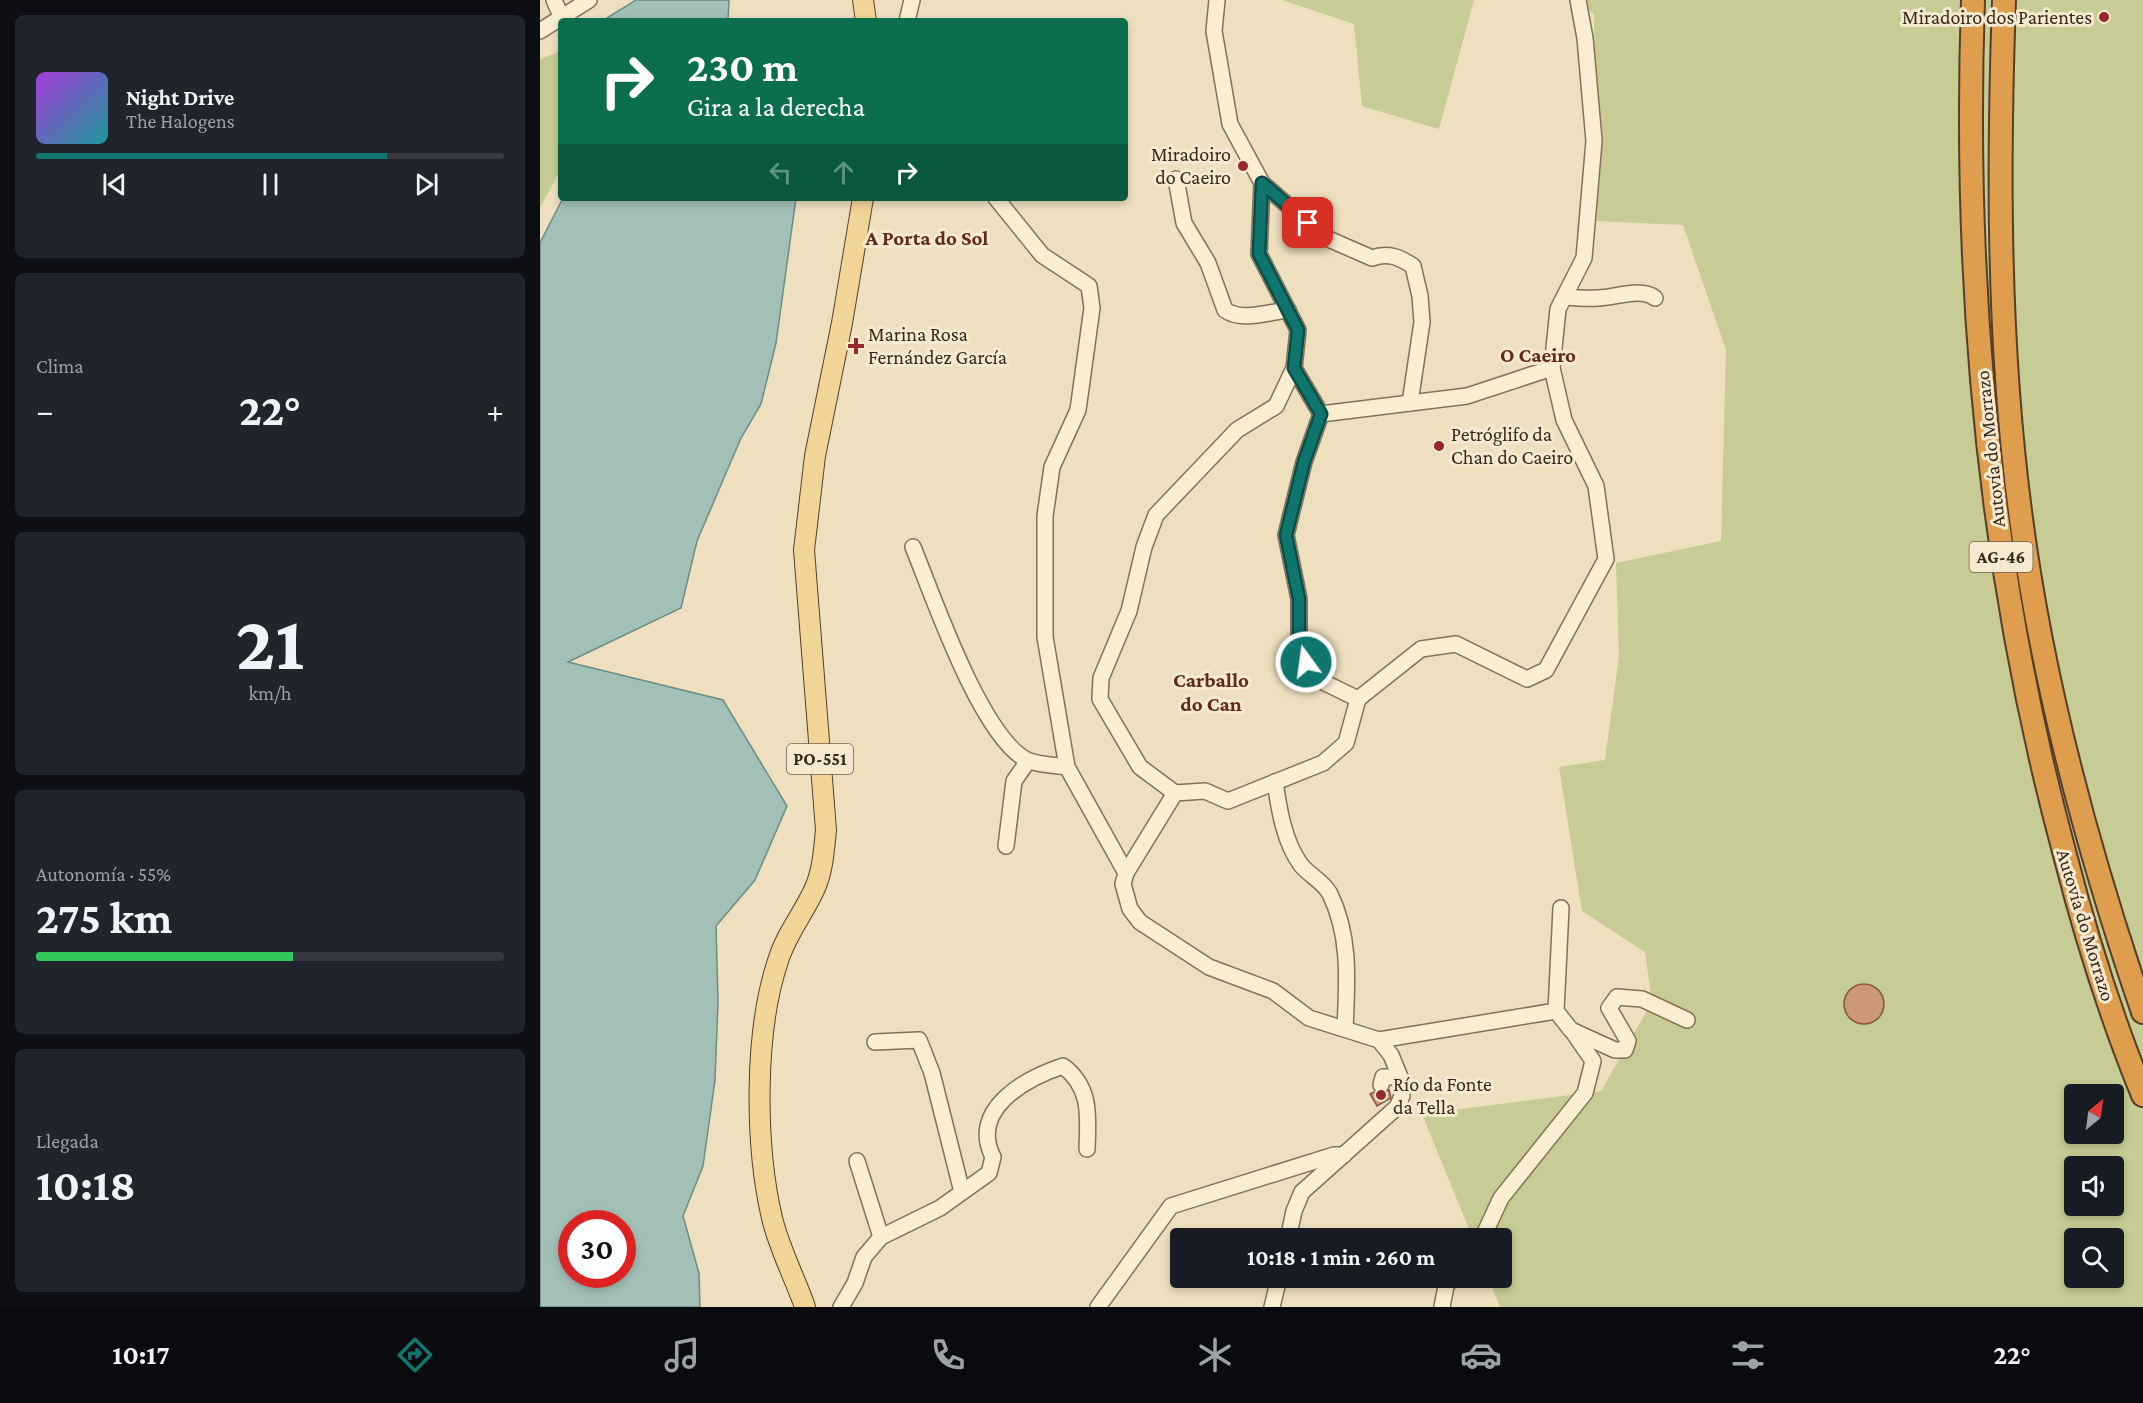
<!DOCTYPE html>
<html lang="es">
<head>
<meta charset="utf-8">
<style>
	body { margin:0; font-family:"Crimson Pro",serif; background:#20242c; color:#f1f3f6; height:100vh; display:flex; flex-direction:column; font-size:22px; white-space:nowrap }
	* { box-sizing:border-box; margin:0 }
	p { font-size:20px; color:#9ea1a6 }
	.icon { flex:none; width:33px; height:33px; fill:none; stroke:currentColor; stroke-width:2; stroke-linecap:round; stroke-linejoin:round }
	.map { position:relative; flex:1; overflow:hidden }
	.details { display:flex; flex-direction:column; gap:15px; padding:15px; background:#0d0f14; width:540px }
	.details>* { flex:none }
	.hud { position:absolute; left:18px; top:18px; width:570px; height:183px; border-radius:6px; box-shadow:0 3px 9px #0003; background:#0b6e4f; color:#fff; overflow:hidden }
	.needle { width:39px; rotate:29deg }
	.buttons { position:absolute; left:1524px; top:1084px; display:grid; gap:12px }
	.buttons a { display:grid; place-items:center; width:60px; height:60px; border-radius:6px; background:#171b24; box-shadow:0 3px 9px #0003; font-size:30px }
	.speed { position:absolute; left:18px; top:1210px; display:flex; gap:12px; font-size:30px; font-weight:700; text-align:center }
	.speed>* { display:grid; place-content:center; width:78px; height:78px; border-radius:50%; background:#171b24; box-shadow:0 3px 9px #0003; line-height:1 }
	.speed .limit { border:9px solid #d22; background:#fff; color:#111 }
	.pin { position:absolute; display:grid; place-items:center; width:51px; height:51px; color:#fff; margin:-26px; border-radius:12px; box-shadow:0 3px 9px #0006 }
	.me { position:absolute; width:66px; margin:-33px; rotate:346deg; stroke-linejoin:round; filter:drop-shadow(0 0 4px #0008) }
	.turn { display:flex; align-items:center; gap:21px; height:126px; padding:0 30px; font-size:27px }
	.turn .icon { width:78px; height:78px; stroke-width:2.5 }
	.turn b { display:block; font-size:42px; line-height:51px }
	.lanes { display:flex; align-items:center; height:57px; padding:0 30px; background:#0003; justify-content:center; gap:30px; direction:ltr }
	.lanes .off { opacity:.35 }
	.big { font-size:45px; font-weight:700; line-height:1.1 }
	.details .tile { flex:1; display:flex; flex-direction:column; justify-content:center; gap:9px; min-width:0; padding:0 21px; border-radius:9px; background:#20242c }
	.details .dial { align-items:center; gap:0 }
	.dial b { font-size:78px; line-height:1 }
	.song { display:flex; align-items:center; gap:18px }
	.cover { width:72px; height:72px; border-radius:9px; background:linear-gradient(135deg,hsl(280 70% 55%),hsl(180 70% 35%)) }
	.played { height:6px; border-radius:3px; background:linear-gradient(90deg,#0f766e 75%,#363941 75%) }
	.keys { display:flex; justify-content:space-around; direction:ltr }
	.heat { display:flex; justify-content:space-between; align-items:center; font-size:33px; direction:ltr }
	.charge { height:9px; border-radius:4px; background:linear-gradient(90deg,#34c759 55%,#363941 0) }
	.trip { position:absolute; left:630px; top:1228px; width:342px; height:60px; border-radius:6px; background:#171b24; box-shadow:0 3px 9px #0003; font-weight:700; line-height:60px; text-align:center }
	.tab-bar { display:flex; height:96px; justify-content:space-around; align-items:center; background:#090b0e; color:#9ea1a6 }
	.tab-bar .icon { width:42px; height:42px }
	.tab-bar .current { color:#0f766e }
	.tab-bar b { font-size:27px; color:#f1f3f6 }
	main { display:flex; flex:1; min-height:0 }
	.map>svg:first-child { display:block }
	.green { fill:#c6cc93; fill-rule:evenodd }
	.water { fill:#a2c0b6; stroke:#6a8d84; stroke-width:1.5; fill-rule:evenodd }
	.building { fill:#cc9875; stroke:#86593d; stroke-width:1.5 }
	.lines { fill:none; stroke-linecap:round; stroke-linejoin:round }
	.minor-casing { stroke:#867058; stroke-width:18 }
	.major-casing { stroke:#543e2c; stroke-width:22 }
	.highway-casing { stroke:#543e2c; stroke-width:26 }
	.minor { stroke:#f9edd2; stroke-width:15 }
	.major { stroke:#f2d496; stroke-width:20 }
	.highway { stroke:#df9d4e; stroke-width:22 }
	.route-casing { stroke:#0a4d48; stroke-width:15 }
	.route { stroke:#0f766e; stroke-width:10 }
	.poi-dot { fill:#96272a; stroke:#f5e9cf; stroke-width:2 }
	.labels { text-anchor:middle; dominant-baseline:central; stroke-width:6; stroke-linejoin:round; paint-order:stroke }
	.shield { fill:#f5e9cf; stroke:#6f6252; stroke-width:1.5 }
	.shield-label { font-size:18px; font-weight:bold; fill:#36281c }
	.poi-label { font-size:20px; fill:#36281c; stroke:#f5e9cf; text-anchor:start }
	.street-label { font-size:20px; fill:#36281c; stroke:#f5e9cf }
	.neighbourhood-label { font-size:21px; font-weight:bold; fill:#63291b; stroke:#f5e9cf }
</style>
</head>
<body>
<main>
<section class="details">
<div class="tile">
<div class="song"><i class="cover"></i><div><b>Night Drive</b><p>The Halogens</p></div></div>
<div class="played"></div>
<div class="keys"><svg class="icon" aria-label="previous" viewBox="0 0 24 24"><path d="M18 5L8 12l10 7zM5 5v14"/></svg><svg class="icon" aria-label="pause" viewBox="0 0 24 24"><path d="M8 5v14M16 5v14"/></svg><svg class="icon" aria-label="next" viewBox="0 0 24 24"><path d="M6 5l10 7-10 7zM19 5v14"/></svg></div>
</div>
<div class="tile"><p>Clima</p>
<div class="heat"><a>−</a><b class="big">22°</b><a>+</a></div>
</div>
<div class="tile dial"><b>21</b><p>km/h</p></div>
<div class="tile"><p>Autonomía · 55%</p><b class="big">275 km</b><div class="charge"></div></div>
<div class="tile"><p>Llegada</p><b class="big">10:18</b></div>
</section>
<div class="map">
<svg width="1603" height="1307" viewBox="0 0 1603 1307">
	<rect width="100%" height="100%" fill="#eedfbf"/>
	<g class="green">
		<path d="M742,0H934L899,129L822,106L814,24Z"/>
		<path d="M1036,0H1603V1307H960L948,1278H962V1239H933L882,1114L1061,1091L1112,1002L1105,952L1042,911L1019,767L1065,760L1079,656L1076,563L1181,541L1186,350L1143,225L1056,221L1054,14ZM1534,1095H1574V1134H1534ZM1534,1167H1574V1206H1534ZM1534,1239H1574V1278H1534Z"/>
		<path d="M21,51V169L0,208V59Z"/>
	</g>
	<g class="water">
		<path d="M96,0H189L188,21H62Z"/>
		<path d="M23,198H256L236,343L221,404L201,438L157,541L141,608L28,662L183,700L247,806L215,880L176,926L178,1001L175,1080L163,1166L143,1216L159,1273L160,1307H0V243ZM32,1224H82V1275H32Z"/>
	</g>
	<g class="building">
		<circle cx="1324" cy="1004" r="20"/>
		<path d="M849,1090L851,1098L837,1106L830,1094L834,1092L843,1094Z"/>
	</g>
	<g class="lines">
		<g class="minor-casing">
			<g id="minor">
				<path d="M14,0L21,16"/>
				<path d="M677,0L674,31L690,124L722,183L719,254L758,330L754,368L781,414L764,462L746,535L759,599V646L773,677L818,699L881,649L916,644L987,679L1006,670L1066,559L1056,486L1024,420L1012,368L1018,309L1044,258L1054,141L1045,38L1038,0"/>
				<path d="M367,21L372,0"/>
				<path d="M0,31L49,0"/>
				<path d="M636,179L644,223L668,263L685,310C702,322 729,312 748,310"/>
				<path d="M722,183L784,237L832,258C848,252 859,257 873,266L880,296L882,322L870,403"/>
				<path d="M456,198L502,255L549,286L552,308L538,410L512,467L505,516V637L527,767L586,873L583,884L590,909L600,922L669,967L733,991L769,1018L839,1040L851,1055L860,1077L862,1096L857,1107L762,1192L754,1211L748,1239"/>
				<path d="M1025,297C1036,298 1047,299 1058,298C1075,298 1100,287 1115,298"/>
				<path d="M781,414L927,396L1012,368"/>
				<path d="M373,547C393,596 441,737 487,760C497,765 515,765 527,767"/>
				<path d="M735,782C739,809 744,842 761,865C769,875 784,882 790,894C811,937 807,983 805,1029"/>
				<path d="M635,793L600,767L560,699L561,678L589,611L604,547L616,515L697,430L736,406L754,368"/>
				<path d="M466,846L474,781L488,761"/>
				<path d="M586,873L635,793L665,791L688,801L783,763L806,743L818,699"/>
				<path d="M1016,1011L1021,908"/>
				<path d="M839,1040L1016,1011L1031,1030L1075,1050H1085L1088,1041L1069,1008L1077,997L1102,999L1147,1020"/>
				<path d="M335,1042L379,1040L392,1073L422,1192"/>
				<path d="M841,1085L843,1077H860"/>
				<path d="M317,1161L341,1237"/>
				<path d="M942,1239L961,1198L1045,1093L1053,1061L1033,1032"/>
				<path d="M301,1307L315,1283L324,1257L341,1237L400,1208L449,1173L453,1157C429,1110 484,1079 523,1066C552,1088 548,1117 547,1149"/>
				<path d="M558,1307L631,1206L794,1155H804"/>
				<path d="M732,1307L739,1278"/>
				<path d="M902,1307L906,1286L912,1278"/>
			</g>
		</g>
		<g class="major-casing">
			<g id="major">
				<path d="M323,0L326,21"/>
				<path d="M265,1307C255,1278 239,1248 232,1218C215,1145 214,1032 238,961C246,934 264,913 275,888C283,870 284,849 286,830L264,550L275,456L302,323L323,198"/>
			</g>
		</g>
		<g class="highway-casing">
			<g id="highway">
				<path d="M1433,0C1423,287 1450,578 1525,855C1546,937 1571,1017 1603,1095"/>
				<path d="M1464,0C1458,169 1458,343 1480,511C1502,683 1547,849 1603,1012"/>
			</g>
		</g>
		<use href="#minor" class="minor"/>
		<use href="#major" class="major"/>
		<use href="#highway" class="highway"/>
	</g>
	<g class="lines">
		<g class="route-casing">
			<path id="route" d="M766,662L759,646V599L746,535L764,462L781,414L754,368L758,330L719,254L722,183L768,223"/>
		</g>
		<use href="#route" class="route"/>
	</g>
	<g class="poi-dot">
		<circle cx="1564" cy="17" r="6"/>
		<circle cx="703" cy="166" r="6"/>
		<path d="M313 337h6v6h6v6h-6v6h-6v-6h-6v-6h6z"/>
		<circle cx="899" cy="446" r="6"/>
		<circle cx="841" cy="1095" r="6"/>
	</g>
	<g class="labels">
		<g class="shield">
			<rect x="1429.5" y="542" width="63" height="30" rx="4.5"/>
			<rect x="247" y="744" width="66" height="30" rx="4.5"/>
		</g>
		<g class="shield-label">
			<text x="1461" y="557">AG-46</text>
			<text x="280" y="759">PO-551</text>
		</g>
		<g class="poi-label">
			<text x="1552" y="17" text-anchor="end">Miradoiro dos Parientes</text>
			<text x="691" y="154" text-anchor="end">Miradoiro<tspan x="691" dy="23">do Caeiro</tspan></text>
			<text x="328" y="334">Marina Rosa<tspan x="328" dy="23">Fernández García</tspan></text>
			<text x="911" y="434">Petróglifo da<tspan x="911" dy="23">Chan do Caeiro</tspan></text>
			<text x="853" y="1084">Río da Fonte<tspan x="853" dy="23">da Tella</tspan></text>
		</g>
		<g class="street-label">
			<text transform="translate(1450 449) rotate(-96)">Autovía do Morrazo</text>
			<text transform="translate(1546 925) rotate(73)">Autovía do Morrazo</text>
		</g>
		<g class="neighbourhood-label">
			<text x="387" y="238">A Porta do Sol</text>
			<text x="998" y="355">O Caeiro</text>
			<text x="671" y="680">Carballo<tspan x="671" dy="24">do Can</tspan></text>
		</g>
	</g>
</svg>
<div class="buttons">
<a><svg class="needle" viewBox="-14 -14 28 28"><path d="M0-13l5 13h-10z" fill="#e53935"/><path d="M0 13l5-13h-10z" fill="#9ea1a6"/></svg></a>
<a><svg class="icon" aria-label="sound" viewBox="0 0 24 24"><path d="M4 9h4l5-4v14l-5-4H4zM17 9q2 3 0 6"/></svg></a>
<a><svg class="icon" aria-label="search" viewBox="0 0 24 24"><circle cx="10" cy="10" r="6"/><path d="M15 15l6 6"/></svg></a>
</div>
<div class="speed"><div class="limit">30</div></div>
<div class="pin" style="left:768px;top:223px;background:#d93025"><svg class="icon" aria-label="arrive" viewBox="0 0 24 24"><path d="M6 21V4h12l-3 4 3 4H6"/></svg></div>
<svg class="me" style="left:766px;top:662px" viewBox="-20 -20 40 40"><circle r="17" fill="#0f766e" stroke="#fff" stroke-width="3"/><path d="M0-11L8 9 0 5-8 9z" fill="#fff"/></svg>
<div class="trip">10:18 · 1 min · 260 m</div>
<div class="hud">
<div class="turn"><svg class="icon" aria-label="right" viewBox="0 0 24 24"><path d="M7 20v-9h11M14 6l5 5-5 5"/></svg><div><b>230 m</b>Gira a la derecha</div></div>
<div class="lanes"><svg class="icon off" aria-label="left" viewBox="0 0 24 24"><path d="M17 20v-9H6M10 6l-5 5 5 5"/></svg><svg class="icon off" aria-label="ahead" viewBox="0 0 24 24"><path d="M12 20V5M6 11l6-6 6 6"/></svg><svg class="icon" aria-label="right" viewBox="0 0 24 24"><path d="M7 20v-9h11M14 6l5 5-5 5"/></svg></div>
</div>
</div>
</main>
<nav class="tab-bar">
<b>10:17</b>
<svg class="icon current" aria-label="directions" viewBox="0 0 24 24"><path d="M12 3l9 9-9 9-9-9zM9 14v-3h6M13 9l2 2-2 2"/></svg>
<svg class="icon" aria-label="music" viewBox="0 0 24 24"><path d="M9 18V5l10-2v13"/><circle cx="6" cy="18" r="3"/><circle cx="16" cy="16" r="3"/></svg>
<svg class="icon" aria-label="phone" viewBox="0 0 24 24"><path d="M5 4h4l2 5-3 2q2 4 5 5l2-3 5 2v4C11 20 4 13 5 4z"/></svg>
<svg class="icon" aria-label="climate" viewBox="0 0 24 24"><path d="M12 3v18M4 7l16 10M4 17L20 7"/></svg>
<svg class="icon" aria-label="car" viewBox="0 0 24 24"><path d="M5 17H2v-5l4-1 3-4h7l3 4 3 1v5h-3M9 17h6M6 11h13"/><circle cx="7" cy="17" r="2"/><circle cx="17" cy="17" r="2"/></svg>
<svg class="icon" aria-label="filters" viewBox="0 0 24 24"><path d="M4 7h16M4 17h16"/><circle cx="9" cy="7" r="2"/><circle cx="15" cy="17" r="2"/></svg>
<b>22°</b>
</nav>
</body>
</html>
